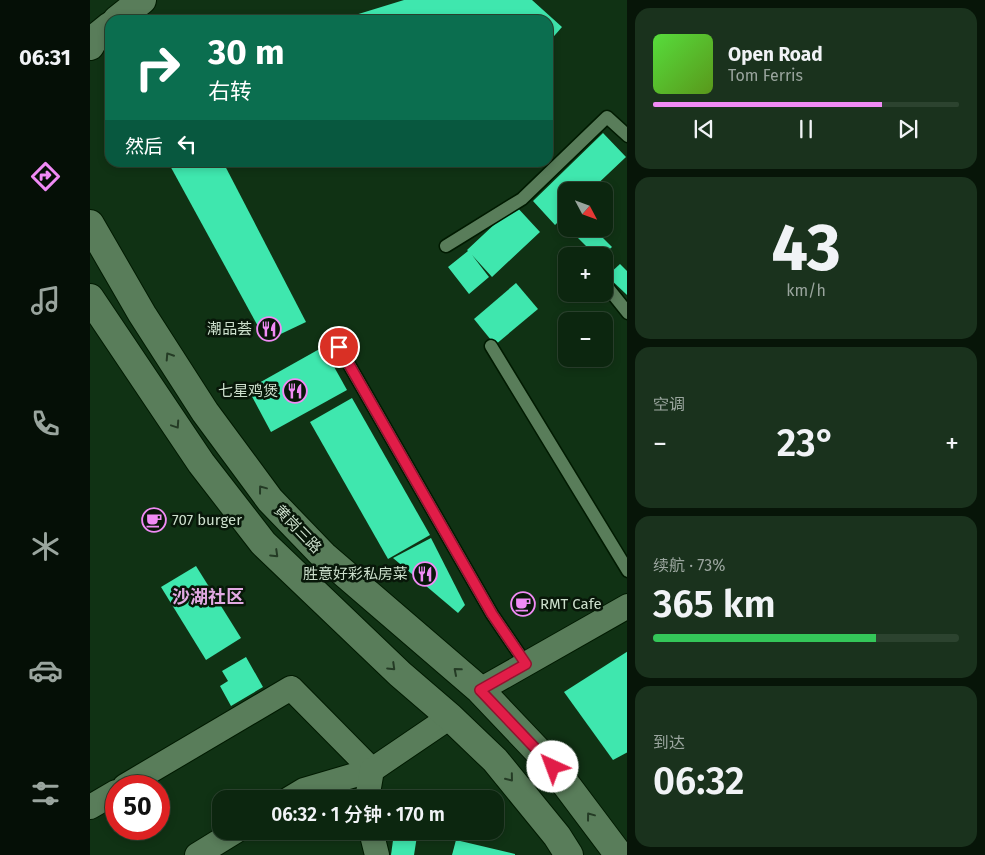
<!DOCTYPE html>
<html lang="zh">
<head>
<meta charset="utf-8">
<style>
	body { margin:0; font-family:"Fira Sans","Noto Sans SC",sans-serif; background:#1a321d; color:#f1f3f6; height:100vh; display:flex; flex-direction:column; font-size:19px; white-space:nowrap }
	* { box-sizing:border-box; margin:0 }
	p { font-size:16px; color:#9aa59e }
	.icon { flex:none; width:28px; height:28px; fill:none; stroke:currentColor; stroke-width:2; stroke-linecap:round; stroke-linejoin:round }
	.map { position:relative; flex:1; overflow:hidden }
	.drawer { display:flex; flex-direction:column; gap:8px; padding:8px; background:#071508; width:358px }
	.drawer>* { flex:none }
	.banner { position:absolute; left:15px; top:15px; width:448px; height:152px; border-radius:15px; box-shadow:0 2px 8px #0003,0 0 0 1px #2c432f; background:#0b6e4f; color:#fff; overflow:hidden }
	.needle { width:32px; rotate:131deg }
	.fabs { position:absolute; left:468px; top:182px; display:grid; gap:10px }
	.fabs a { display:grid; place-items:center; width:55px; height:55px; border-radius:10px; background:#0c260f; box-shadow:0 2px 8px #0003,0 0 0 1px #2c432f; font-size:25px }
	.speed { position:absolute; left:15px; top:775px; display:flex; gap:10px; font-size:25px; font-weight:700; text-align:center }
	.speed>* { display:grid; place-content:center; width:65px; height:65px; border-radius:50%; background:#0c260f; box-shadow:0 2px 8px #0003,0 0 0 1px #2c432f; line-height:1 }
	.speed .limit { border:8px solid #d22; background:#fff; color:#111 }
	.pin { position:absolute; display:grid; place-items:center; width:42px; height:42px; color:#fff; margin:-21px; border:2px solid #fff; border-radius:50%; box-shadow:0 1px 5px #0007 }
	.me { position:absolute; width:55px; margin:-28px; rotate:317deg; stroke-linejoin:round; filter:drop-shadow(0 0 4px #0008) }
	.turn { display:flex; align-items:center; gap:18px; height:105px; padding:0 20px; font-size:22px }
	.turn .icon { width:65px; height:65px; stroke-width:2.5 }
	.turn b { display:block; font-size:35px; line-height:42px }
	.then { display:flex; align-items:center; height:48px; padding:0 20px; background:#0003; gap:10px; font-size:19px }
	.big { font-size:38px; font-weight:600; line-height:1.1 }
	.drawer .widget { flex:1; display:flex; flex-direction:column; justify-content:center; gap:8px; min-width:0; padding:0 18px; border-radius:15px; background:#1a321d }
	.drawer .dial { align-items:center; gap:0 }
	.dial b { font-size:65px; line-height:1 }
	.song { display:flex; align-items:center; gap:15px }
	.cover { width:60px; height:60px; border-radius:8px; background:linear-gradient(135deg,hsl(110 70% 55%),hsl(90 70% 35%)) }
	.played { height:5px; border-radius:2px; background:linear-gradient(90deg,#f08bf5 75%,#2c432f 75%) }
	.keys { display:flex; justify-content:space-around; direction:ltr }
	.heat { display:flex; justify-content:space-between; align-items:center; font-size:28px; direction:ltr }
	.charge { height:8px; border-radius:4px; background:linear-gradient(90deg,#34c759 73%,#2c432f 0) }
	.trip { position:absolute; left:122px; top:790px; width:292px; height:50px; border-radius:15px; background:#0c260f; box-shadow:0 2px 8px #0003,0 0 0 1px #2c432f; font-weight:600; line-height:50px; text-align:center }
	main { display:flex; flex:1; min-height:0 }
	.dock { display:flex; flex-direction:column; width:90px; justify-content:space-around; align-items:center; background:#050f06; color:#9aa59e }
	.dock .icon { width:35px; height:35px }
	.dock .on { color:#f08bf5 }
	.dock b { font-size:22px; color:#f1f3f6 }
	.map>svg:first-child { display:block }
	.building { fill:#3fe7ae }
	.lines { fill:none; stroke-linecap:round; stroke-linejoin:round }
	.lane-casing { stroke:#001a00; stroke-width:15 }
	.street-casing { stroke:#001a00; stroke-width:26 }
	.secondary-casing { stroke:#001a00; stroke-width:30 }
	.lane { stroke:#597d5a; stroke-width:12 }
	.street { stroke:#597d5a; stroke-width:24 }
	.secondary { stroke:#597d5a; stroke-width:28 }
	.oneway { stroke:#243b25 }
	.route-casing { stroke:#92132f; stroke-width:12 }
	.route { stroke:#e11d48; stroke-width:9 }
	.labels { text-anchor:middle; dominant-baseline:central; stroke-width:5; stroke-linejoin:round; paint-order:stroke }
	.poi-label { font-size:15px; fill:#ccdfcc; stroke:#081709; text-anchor:end }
	.street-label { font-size:15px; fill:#ccdfcc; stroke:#081709 }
	.quarter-label { font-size:18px; font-weight:bold; fill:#e2aae3; stroke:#081709 }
</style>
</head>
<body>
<main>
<nav class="dock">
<b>06:31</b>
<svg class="icon on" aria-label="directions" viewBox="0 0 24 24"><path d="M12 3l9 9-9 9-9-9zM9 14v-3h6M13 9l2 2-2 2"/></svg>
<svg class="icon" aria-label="music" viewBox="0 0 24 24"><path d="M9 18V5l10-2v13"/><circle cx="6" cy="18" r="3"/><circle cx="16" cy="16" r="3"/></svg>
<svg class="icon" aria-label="phone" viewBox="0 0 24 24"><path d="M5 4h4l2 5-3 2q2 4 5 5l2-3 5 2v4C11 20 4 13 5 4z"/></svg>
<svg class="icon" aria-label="climate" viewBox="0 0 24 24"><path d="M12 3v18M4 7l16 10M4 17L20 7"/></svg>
<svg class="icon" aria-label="car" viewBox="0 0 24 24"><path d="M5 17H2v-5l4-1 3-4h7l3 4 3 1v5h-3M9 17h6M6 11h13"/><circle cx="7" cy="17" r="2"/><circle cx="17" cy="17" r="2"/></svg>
<svg class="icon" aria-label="filters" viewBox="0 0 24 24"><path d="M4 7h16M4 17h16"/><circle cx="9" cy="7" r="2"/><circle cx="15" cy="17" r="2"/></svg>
</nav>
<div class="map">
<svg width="538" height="855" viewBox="0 0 538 855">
	<rect width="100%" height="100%" fill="#103214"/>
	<g class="building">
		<path d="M314,0H442L472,27L458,43V20H249Z"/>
		<path d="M513,133L536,157L500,191H476V214L465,225L443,201Z"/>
		<path d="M78,162H133L216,322L176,341Z"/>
		<path d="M425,205L450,232L402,277L382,255L399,277L379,294L358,267L378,251L377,250Z"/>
		<path d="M497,229H504L522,247L512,256H506L488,238Z"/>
		<path d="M530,264L538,272V296L517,276Z"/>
		<path d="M426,283L448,309L405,345L384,319Z"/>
		<path d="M233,347L257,390L181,432L158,389Z"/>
		<path d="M262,398L340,535L298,559L220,422Z"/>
		<path d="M341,538L375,605L368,613L303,558Z"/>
		<path d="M106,566L151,638L116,660L71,587Z"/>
		<path d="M538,651V752L523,760L474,692Z"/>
		<path d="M156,657L173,687L141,706L130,686L138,681L132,671Z"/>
		<path d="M304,833L327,836L324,855H301Z"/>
		<path d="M366,840L425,854V855H362Z"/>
	</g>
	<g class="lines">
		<g class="lane-casing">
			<g id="lane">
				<path d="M356,246L432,199L517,117L538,136"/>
				<path d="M514,283L538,313"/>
				<path d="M401,346L538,571"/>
				<path d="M249,347L402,614L436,664"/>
			</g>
		</g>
		<g class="street-casing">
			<g id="street">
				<path d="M390,690L538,606"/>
				<path d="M35,786L201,688L282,770L214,790L199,799"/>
				<path d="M277,799L282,770L360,717"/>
				<path d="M0,807L26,792"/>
				<path d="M281,831L287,855"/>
				<path d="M107,855L146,831"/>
			</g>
		</g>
		<g class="secondary-casing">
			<g id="secondary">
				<path d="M27,20L52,0"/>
				<path d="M0,46L4,39L20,26"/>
				<path d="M0,224L52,314L115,412L180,500L233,555L390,690L463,767L529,855"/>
				<path d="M0,298L111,463L173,543L310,674L360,717L405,760L467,836L479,855"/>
			</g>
		</g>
		<use href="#lane" class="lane"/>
		<use href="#street" class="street"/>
		<use href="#secondary" class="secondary"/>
	</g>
	<defs><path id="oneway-chevron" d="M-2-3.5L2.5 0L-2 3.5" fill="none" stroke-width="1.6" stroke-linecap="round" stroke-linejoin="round" transform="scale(1.25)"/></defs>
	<g class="oneway">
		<use href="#oneway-chevron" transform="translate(79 356) rotate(-123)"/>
		<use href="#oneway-chevron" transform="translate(86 425) rotate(56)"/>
		<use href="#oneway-chevron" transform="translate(172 489) rotate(-127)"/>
		<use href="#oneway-chevron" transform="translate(185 554) rotate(44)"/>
		<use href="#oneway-chevron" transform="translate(302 667) rotate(44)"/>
		<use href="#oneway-chevron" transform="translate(367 671) rotate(-139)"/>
		<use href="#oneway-chevron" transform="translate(420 778) rotate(51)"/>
		<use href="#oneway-chevron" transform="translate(500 816) rotate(-127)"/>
	</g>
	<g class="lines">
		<g class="route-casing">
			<path id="route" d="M249,347L402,614L436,664L390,690L463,767"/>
		</g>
		<use href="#route" class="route"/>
	</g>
	<defs>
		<g id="restaurant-ring" transform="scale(1.25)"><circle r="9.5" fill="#081709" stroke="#f08bf5" stroke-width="1.5"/><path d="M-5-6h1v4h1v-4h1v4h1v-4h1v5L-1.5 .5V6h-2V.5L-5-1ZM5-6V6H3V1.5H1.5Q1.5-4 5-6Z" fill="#f08bf5"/></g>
		<g id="cafe-ring" transform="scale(1.25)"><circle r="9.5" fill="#081709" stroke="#f08bf5" stroke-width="1.5"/><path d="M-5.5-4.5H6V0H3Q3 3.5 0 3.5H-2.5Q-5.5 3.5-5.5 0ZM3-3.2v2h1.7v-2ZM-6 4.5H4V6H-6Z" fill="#f08bf5"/></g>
	</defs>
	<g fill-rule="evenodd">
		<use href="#restaurant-ring" x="179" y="329"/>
		<use href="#restaurant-ring" x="205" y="391"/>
		<use href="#cafe-ring" x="64" y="520"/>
		<use href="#restaurant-ring" x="335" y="574"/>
		<use href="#cafe-ring" x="433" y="604"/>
	</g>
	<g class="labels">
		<g class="poi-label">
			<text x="162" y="329">潮品荟</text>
			<text x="188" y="391">七星鸡煲</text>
			<text x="82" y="520" text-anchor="start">707 burger</text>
			<text x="318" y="574">胜意好彩私房菜</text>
			<text x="450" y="604" text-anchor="start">RMT Cafe</text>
		</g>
		<g class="street-label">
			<text transform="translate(208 529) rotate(46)">黄岗三路</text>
		</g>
		<g class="quarter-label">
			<text x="118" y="597">沙湖社区</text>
		</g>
	</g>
</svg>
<div class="fabs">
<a><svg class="needle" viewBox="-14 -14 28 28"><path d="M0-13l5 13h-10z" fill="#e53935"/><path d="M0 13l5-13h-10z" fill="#9aa59e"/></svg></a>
<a>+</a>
<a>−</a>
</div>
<div class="speed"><div class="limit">50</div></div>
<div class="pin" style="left:249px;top:347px;background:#d93025"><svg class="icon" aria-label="arrive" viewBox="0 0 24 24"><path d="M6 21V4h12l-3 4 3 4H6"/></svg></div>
<svg class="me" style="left:463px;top:767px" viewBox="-20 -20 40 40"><circle r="19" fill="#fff"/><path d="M0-13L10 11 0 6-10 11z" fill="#e11d48"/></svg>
<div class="trip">06:32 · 1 分钟 · 170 m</div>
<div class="banner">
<div class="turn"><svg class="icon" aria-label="right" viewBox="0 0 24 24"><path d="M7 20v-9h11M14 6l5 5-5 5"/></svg><div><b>30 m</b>右转</div></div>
<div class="then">然后<svg class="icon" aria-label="left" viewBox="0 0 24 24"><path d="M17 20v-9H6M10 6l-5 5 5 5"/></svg></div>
</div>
</div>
<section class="drawer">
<div class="widget">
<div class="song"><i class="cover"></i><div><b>Open Road</b><p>Tom Ferris</p></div></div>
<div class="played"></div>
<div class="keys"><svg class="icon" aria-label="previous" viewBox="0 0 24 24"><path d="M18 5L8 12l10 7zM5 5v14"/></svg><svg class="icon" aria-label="pause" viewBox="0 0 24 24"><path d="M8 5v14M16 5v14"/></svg><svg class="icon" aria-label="next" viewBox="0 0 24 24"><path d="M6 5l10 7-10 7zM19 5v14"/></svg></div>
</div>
<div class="widget dial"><b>43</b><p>km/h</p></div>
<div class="widget"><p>空调</p>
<div class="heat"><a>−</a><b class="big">23°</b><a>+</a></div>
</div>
<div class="widget"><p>续航 · 73%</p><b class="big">365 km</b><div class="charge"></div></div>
<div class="widget"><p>到达</p><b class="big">06:32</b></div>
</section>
</main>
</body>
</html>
